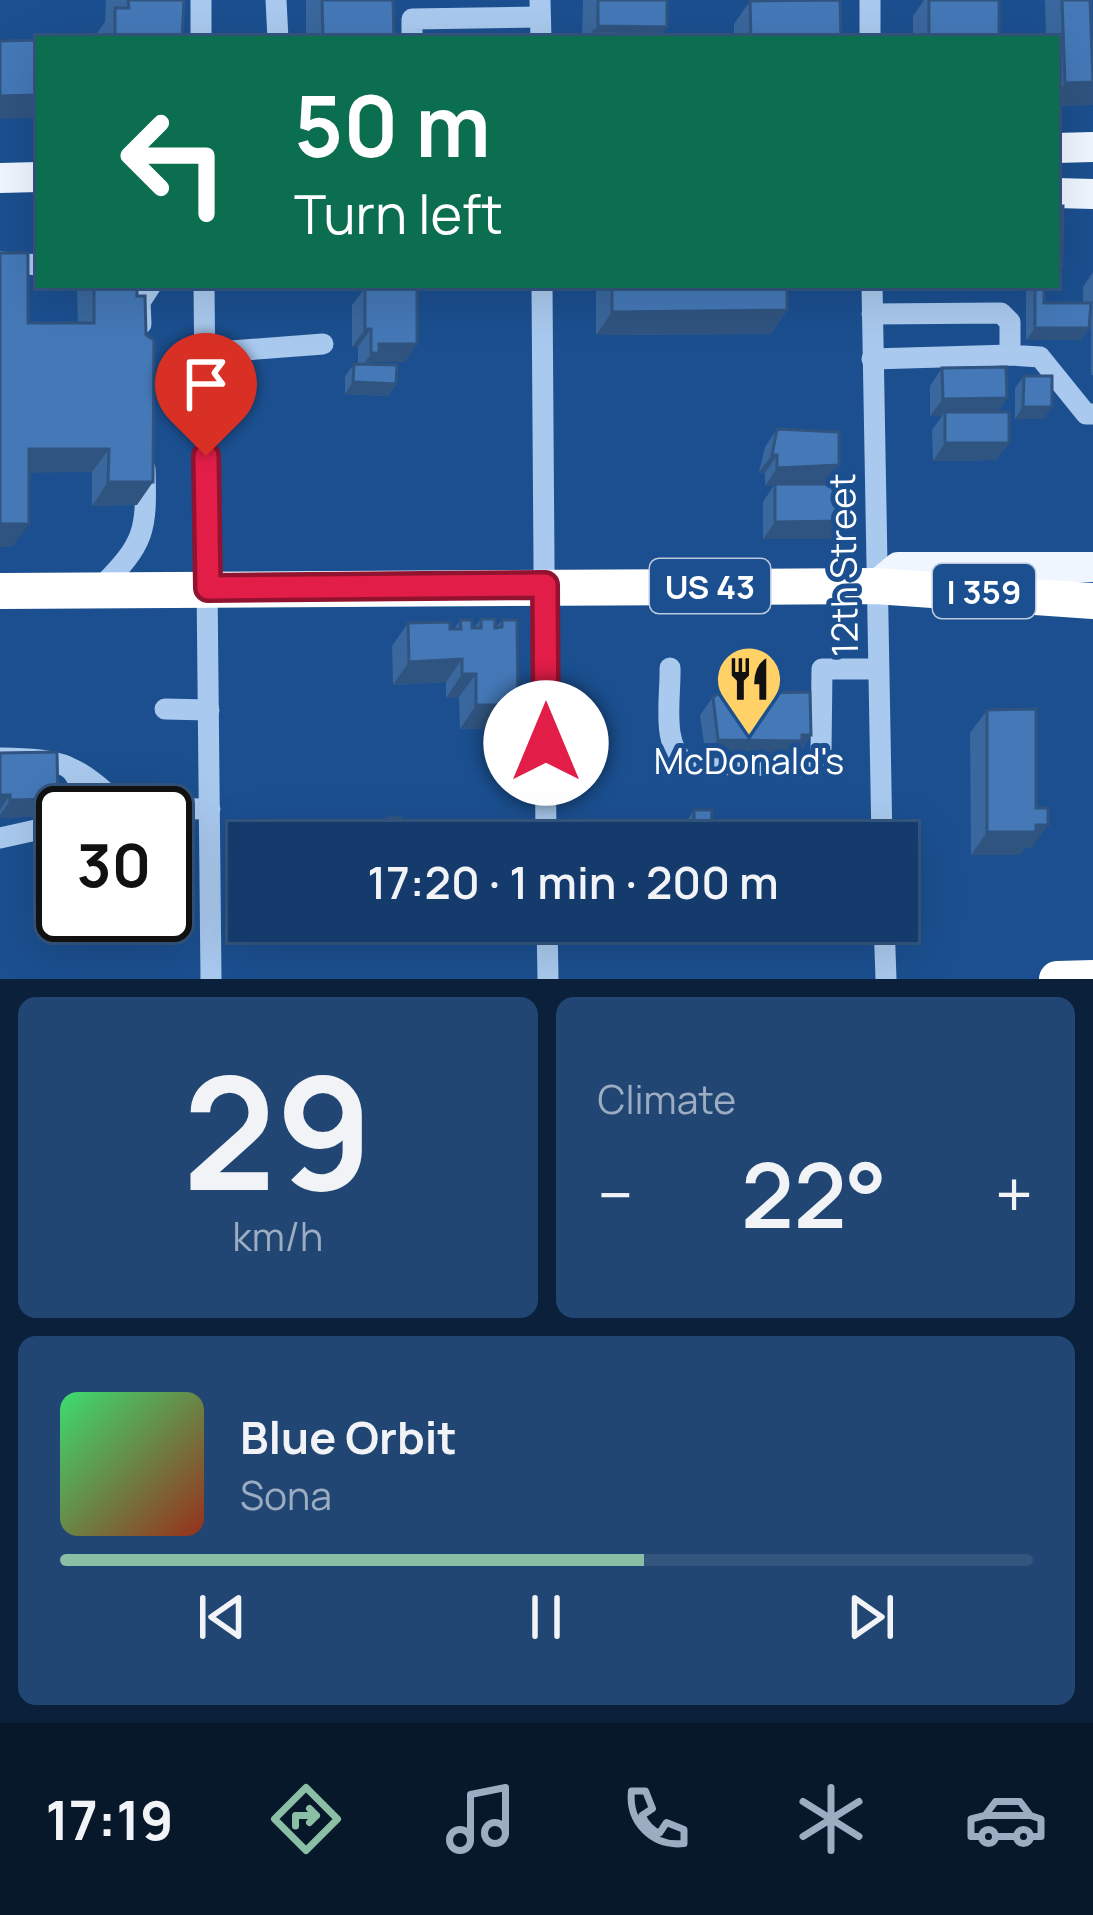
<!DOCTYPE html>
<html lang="en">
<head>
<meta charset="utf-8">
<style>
	body { margin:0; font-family:Manrope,sans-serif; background:#214673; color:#f1f3f6; height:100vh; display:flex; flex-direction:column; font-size:45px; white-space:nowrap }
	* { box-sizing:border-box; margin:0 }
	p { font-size:39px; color:#9dadc1 }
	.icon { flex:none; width:66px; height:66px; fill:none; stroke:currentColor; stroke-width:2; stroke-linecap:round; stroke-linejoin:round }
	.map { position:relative; height:979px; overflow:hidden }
	.panel { display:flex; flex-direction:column; gap:18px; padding:18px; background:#0b203b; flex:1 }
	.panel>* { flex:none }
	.top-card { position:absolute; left:36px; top:36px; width:1023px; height:252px; border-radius:0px; box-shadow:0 12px 48px #0002,0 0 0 3px #33557e; background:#0b6e4f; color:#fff; overflow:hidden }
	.speed { position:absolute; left:36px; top:786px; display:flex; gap:24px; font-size:60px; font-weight:700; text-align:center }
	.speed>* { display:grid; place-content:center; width:156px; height:156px; border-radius:50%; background:#143b6b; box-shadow:0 12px 48px #0002,0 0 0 3px #33557e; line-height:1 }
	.speed .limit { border:6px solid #111; border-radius:18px; background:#fff; color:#111 }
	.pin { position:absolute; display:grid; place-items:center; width:102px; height:102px; color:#fff; margin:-123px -51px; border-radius:50% 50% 50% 0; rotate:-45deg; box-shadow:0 0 12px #0007 }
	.pin .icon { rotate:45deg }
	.me { position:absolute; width:132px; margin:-66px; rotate:0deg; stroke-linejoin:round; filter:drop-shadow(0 0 9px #0008) }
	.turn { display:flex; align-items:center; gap:42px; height:252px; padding:0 60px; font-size:54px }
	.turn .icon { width:156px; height:156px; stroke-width:2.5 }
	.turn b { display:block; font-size:84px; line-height:102px }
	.big { font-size:90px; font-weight:600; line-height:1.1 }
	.panel .widget { flex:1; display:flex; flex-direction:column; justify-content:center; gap:18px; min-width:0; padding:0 42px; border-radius:18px; background:#214673 }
	.panel .dial { align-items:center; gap:0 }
	.dial b { font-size:156px; line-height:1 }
	.song { display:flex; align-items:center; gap:36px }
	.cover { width:144px; height:144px; border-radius:18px; background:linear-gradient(135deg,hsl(140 70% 55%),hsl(10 70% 35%)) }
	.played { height:12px; border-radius:6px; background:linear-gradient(90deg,#8abfa5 60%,#33557e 60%) }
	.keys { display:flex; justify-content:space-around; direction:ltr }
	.heat { display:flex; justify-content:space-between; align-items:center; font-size:66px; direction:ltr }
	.panel .tiles { flex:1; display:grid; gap:18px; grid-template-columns:1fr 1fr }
	.widget:last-child { grid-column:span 2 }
	.trip { position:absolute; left:228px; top:822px; width:690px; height:120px; border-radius:0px; background:#143b6b; box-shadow:0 12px 48px #0002,0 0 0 3px #33557e; font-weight:600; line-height:120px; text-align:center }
	.tabs { display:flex; height:192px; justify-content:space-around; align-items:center; background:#08182b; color:#9dadc1 }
	.tabs .icon { width:84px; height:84px }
	.tabs .current { color:#8abfa5 }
	.tabs b { font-size:54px; color:#f1f3f6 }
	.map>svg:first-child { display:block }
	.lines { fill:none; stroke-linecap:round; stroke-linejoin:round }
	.minor { stroke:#a9c9ee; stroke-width:21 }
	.major { stroke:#f0f6ff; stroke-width:30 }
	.highway { stroke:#fff; stroke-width:36 }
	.wall { fill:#3a679d }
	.shaded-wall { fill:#305480 }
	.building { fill:#4478b7; stroke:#305480; stroke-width:3 }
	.route-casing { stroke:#92132f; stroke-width:30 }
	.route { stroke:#e11d48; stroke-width:21 }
	.labels { text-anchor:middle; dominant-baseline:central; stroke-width:10; stroke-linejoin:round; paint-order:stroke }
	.shield { fill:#1b4f8f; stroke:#bbcadd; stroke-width:3 }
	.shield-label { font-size:33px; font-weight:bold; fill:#fff }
	.street-label { font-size:36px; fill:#fff; stroke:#1b4f8f }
	.poi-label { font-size:36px; fill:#fff; stroke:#1b4f8f }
</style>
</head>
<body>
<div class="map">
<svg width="1093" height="979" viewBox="0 0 1093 979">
	<rect width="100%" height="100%" fill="#1b4f8f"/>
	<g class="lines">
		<g class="minor">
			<path d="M201,0V39"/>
			<path d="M276,0L278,39"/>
			<path d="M540,0L541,39"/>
			<path d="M870,0V39"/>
			<path d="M412,39V19L540,17"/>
			<path d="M0,262L39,265"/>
			<path d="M204,285L211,979"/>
			<path d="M542,285L546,843"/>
			<path d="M872,285L882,843"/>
			<path d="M872,314L1001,313L1010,322V355L1040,357L1086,414H1093"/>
			<path d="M141,324L140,302L151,285"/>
			<path d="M205,353L323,344"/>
			<path d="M872,359L1010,355"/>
			<path d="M101,587C145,543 147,531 145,469"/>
			<path d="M670,668C671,697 660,748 688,764L801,766L814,762L821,752L822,669H878"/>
			<path d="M165,709L209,710"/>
			<path d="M0,758C64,759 76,764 123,808"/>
			<path d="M66,766C83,777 82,796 76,813"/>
			<path d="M100,813L123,808L210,809"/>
			<path d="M0,838L63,824"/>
			<path d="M547,921L548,979"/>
			<path d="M884,921L886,979"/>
		</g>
		<g class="major">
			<path d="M1056,148L1093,147"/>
			<path d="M0,178L39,177"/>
			<path d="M1056,193L1093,194"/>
			<path d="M875,586L898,567H1093"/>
		</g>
		<g class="highway">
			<path d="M0,591L875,586L1093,601"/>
			<path d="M1057,979L1093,978"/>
		</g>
	</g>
	<g class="wall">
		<path d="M106,0H184L182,39H93L105,22Z"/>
		<path d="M306,0H393L394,39H306Z"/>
		<path d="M583,0H667L663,39H582Z"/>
		<path d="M924,0H999V39H913V16Z"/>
		<path d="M1045,0H1090L1091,40H1093V105L1056,106V39H1046Z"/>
		<path d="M750,1L841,39H734V24Z"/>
		<path d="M0,253L28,323H78L77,285H137V505L92,506V472H29L12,547H0Z"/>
		<path d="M1093,272V375H1091V324H1089V328L1081,340H1026V290L921,287L920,285H1050L1044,291V303H1083V287Z"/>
		<path d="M596,285H787V310L771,334L596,335Z"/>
		<path d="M365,288L405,362H373L371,364L396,384L388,396L345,394V376L354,364H358V347H352V305Z"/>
		<path d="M942,368L1007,398L997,412L1009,443L996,460L933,461L932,430L942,416H930V386Z"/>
		<path d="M1024,376L1044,419H1015V388Z"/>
		<path d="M777,429L839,465L826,483L831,539H763V502L774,485L765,486V473L759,472L765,447Z"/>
		<path d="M481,619L495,628L502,620L518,705L502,728L460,729L459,697L446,698V682L393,685L392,646L408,623L454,629L460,620L474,628Z"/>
		<path d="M713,697L811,735L799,753H794L790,759L706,758L700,715Z"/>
		<path d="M987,710L1032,848H1025L1020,855H971L970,733Z"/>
		<path d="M0,753L58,799L45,816L0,818Z"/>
		<path d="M694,810L711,826L743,843H674L682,834V828Z"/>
		<path d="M388,817L436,843H339L349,828L382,827Z"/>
		<path d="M171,914L176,932L167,944H124L120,915Z"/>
	</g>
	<g class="shaded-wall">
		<path d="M598,26L667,27L658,39L594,31Z"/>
		<path d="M1093,82V105L1056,106V96L1065,83Z"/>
		<path d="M39,95V108L32,118L0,119V96Z"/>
		<path d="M922,285H1030L1026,290L921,287Z"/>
		<path d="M787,310L771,334L596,335L612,312Z"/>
		<path d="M1035,328H1089L1081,340H1026Z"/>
		<path d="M365,329H371L358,347H352Z"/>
		<path d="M379,344H417L405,362H373L367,371H358Z"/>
		<path d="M353,382L396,384L388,396L345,394Z"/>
		<path d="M1007,398L994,416L945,412L942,416H930L943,399Z"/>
		<path d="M1023,407H1052L1044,419H1015Z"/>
		<path d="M945,443H1009L996,460L933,461Z"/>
		<path d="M29,449H109L92,472L13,473Z"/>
		<path d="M772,455H777L765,473L759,472Z"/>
		<path d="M839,465L826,483L765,486L777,468Z"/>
		<path d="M108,482H153L137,505L92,506Z"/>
		<path d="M843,521L831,539H763L775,522Z"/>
		<path d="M0,524H29L12,547H0Z"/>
		<path d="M462,659L446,682L393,685L409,662Z"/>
		<path d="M462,674H476L459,697L446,698Z"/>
		<path d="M476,705H518L502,728L460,729Z"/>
		<path d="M811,735L799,753H794L790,759L706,758L718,740Z"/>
		<path d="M0,795H10L0,810Z"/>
		<path d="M58,799L45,816L0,818V815L10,800Z"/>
		<path d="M1036,825H1048L1032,848H1025L1020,855H971L987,832Z"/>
		<path d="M132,932H176L167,944H124Z"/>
	</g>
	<g class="building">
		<path d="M128,0H184L182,39H115V8H129Z"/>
		<path d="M322,0H393L394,39H323Z"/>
		<path d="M598,0H667V27L598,26Z"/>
		<path d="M840,0L841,39H751L750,1Z"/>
		<rect x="929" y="0" width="70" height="39"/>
		<path d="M1062,0H1090L1093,82L1065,83Z"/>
		<path d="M594,31L663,32V39H594Z"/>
		<path d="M39,40V95L0,96V41Z"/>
		<path d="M1056,206H1063L1062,267H1056Z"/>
		<path d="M0,253H28V323H94V285H137V296H145L146,335L154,340L153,482H108L109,449H29V524H0Z"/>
		<path d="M612,285H787V310L612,312Z"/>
		<path d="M1035,285H1044V303H1091L1089,328H1035Z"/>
		<path d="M365,288H417V344H379V353H371V329H365Z"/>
		<path d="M354,364L397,365L396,384L353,382Z"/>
		<path d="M1006,367L1007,398L943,399L942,368Z"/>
		<path d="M1024,376H1052V407H1023Z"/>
		<rect x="945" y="412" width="64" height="31"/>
		<path d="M777,429L839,432V465L777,468V455H772Z"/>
		<path d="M775,484H843V496H848L843,521L775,522Z"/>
		<path d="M481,619H495V628L502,627V620H517L518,705H476V674H462V659L409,662L408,623L450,622V629H461L460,620H472V628H481Z"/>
		<path d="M810,692L811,735H802V741L718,740L713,697L718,694Z"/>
		<path d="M1036,709V808H1048V825H1036V832H987V710Z"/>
		<path d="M57,752L58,799L10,800V795H0V753Z"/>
		<path d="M694,810H712L711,826H743V843H680V835L694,827Z"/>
		<path d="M388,817L401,818V825H435L436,843H350L349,828L388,827Z"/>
		<path d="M165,892H176V907H169L176,932H132L130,915H165Z"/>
	</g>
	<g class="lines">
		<g class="route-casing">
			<path id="route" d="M206,456L208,588L545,585L546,743"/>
		</g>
		<use href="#route" class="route"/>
	</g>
	<defs>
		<g id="restaurant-pin" transform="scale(3.45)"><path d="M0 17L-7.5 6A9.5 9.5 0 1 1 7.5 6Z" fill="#ffd166" stroke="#1b4f8f"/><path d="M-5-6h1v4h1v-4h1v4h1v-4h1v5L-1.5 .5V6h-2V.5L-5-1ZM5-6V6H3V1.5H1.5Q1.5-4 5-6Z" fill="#111"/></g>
	</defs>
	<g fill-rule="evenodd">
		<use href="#restaurant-pin" x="749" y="679"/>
	</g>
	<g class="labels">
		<g class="shield">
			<rect x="650" y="559" width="120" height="54" rx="9"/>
			<rect x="933" y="564" width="102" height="54" rx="9"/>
		</g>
		<g class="shield-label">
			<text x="710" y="586">US 43</text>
			<text x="984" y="591">I 359</text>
		</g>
		<g class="street-label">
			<text transform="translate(843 565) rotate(-91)">12th Street</text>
		</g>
		<g class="poi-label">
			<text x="749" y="760">McDonald's</text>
		</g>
	</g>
</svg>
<div class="speed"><div class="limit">30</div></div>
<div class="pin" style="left:206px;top:456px;background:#d93025"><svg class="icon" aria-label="arrive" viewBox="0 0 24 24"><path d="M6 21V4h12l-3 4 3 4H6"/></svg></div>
<svg class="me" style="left:546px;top:743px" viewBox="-20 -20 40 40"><circle r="19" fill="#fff"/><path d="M0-13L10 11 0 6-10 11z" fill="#e11d48"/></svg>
<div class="trip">17:20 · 1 min · 200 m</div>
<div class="top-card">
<div class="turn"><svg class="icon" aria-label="left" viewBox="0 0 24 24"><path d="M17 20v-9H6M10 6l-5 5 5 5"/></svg><div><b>50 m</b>Turn left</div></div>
</div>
</div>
<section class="panel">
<div class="tiles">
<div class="widget dial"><b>29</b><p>km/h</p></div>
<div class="widget"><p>Climate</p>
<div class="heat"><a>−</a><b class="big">22°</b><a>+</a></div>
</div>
<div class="widget">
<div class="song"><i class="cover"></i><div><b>Blue Orbit</b><p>Sona</p></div></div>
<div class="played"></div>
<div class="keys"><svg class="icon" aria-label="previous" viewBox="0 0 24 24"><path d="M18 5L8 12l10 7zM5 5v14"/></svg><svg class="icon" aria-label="pause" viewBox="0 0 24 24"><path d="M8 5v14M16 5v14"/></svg><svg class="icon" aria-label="next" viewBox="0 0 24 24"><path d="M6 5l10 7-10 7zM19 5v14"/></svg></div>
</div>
</div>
</section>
<nav class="tabs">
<b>17:19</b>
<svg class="icon current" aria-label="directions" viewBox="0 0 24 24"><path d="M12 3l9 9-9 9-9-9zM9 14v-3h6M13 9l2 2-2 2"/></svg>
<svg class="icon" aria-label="music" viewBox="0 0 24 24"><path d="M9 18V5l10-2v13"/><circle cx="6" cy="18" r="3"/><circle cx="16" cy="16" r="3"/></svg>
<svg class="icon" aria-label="phone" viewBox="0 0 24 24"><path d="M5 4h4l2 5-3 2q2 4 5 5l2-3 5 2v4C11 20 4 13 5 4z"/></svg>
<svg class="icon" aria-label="climate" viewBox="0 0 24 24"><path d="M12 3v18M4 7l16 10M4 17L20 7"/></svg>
<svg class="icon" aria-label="car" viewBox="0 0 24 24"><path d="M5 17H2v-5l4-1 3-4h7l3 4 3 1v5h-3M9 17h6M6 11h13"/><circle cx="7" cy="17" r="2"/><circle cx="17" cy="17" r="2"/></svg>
</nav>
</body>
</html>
